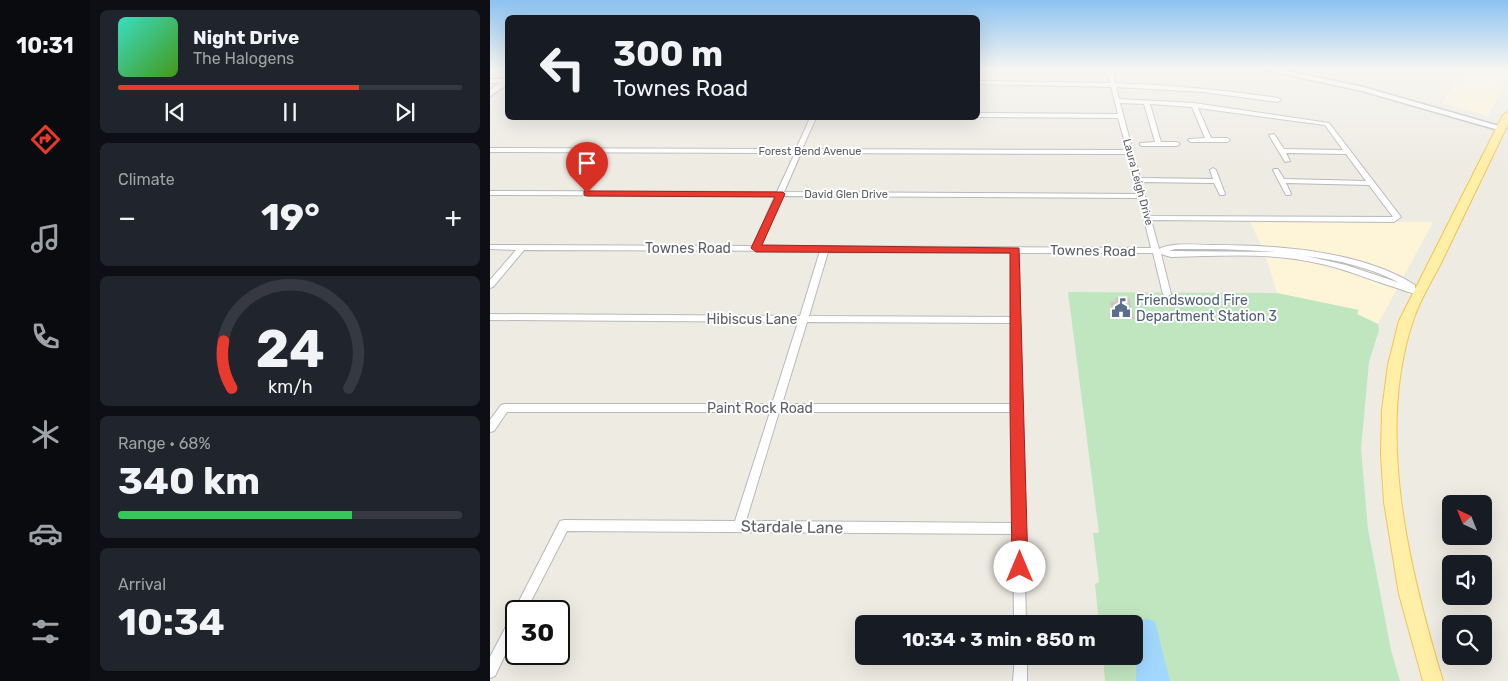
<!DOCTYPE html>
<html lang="en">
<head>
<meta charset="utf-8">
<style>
	body { margin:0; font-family:Rubik,sans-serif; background:#20242c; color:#f1f3f6; height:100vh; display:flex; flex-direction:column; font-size:19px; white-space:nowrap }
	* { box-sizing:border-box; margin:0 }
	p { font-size:16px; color:#9ea1a6 }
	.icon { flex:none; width:28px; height:28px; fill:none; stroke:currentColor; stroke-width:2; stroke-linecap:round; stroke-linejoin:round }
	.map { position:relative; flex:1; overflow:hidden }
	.drawer { display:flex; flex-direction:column; gap:10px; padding:10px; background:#0d0f14; width:400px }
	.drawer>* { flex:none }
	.top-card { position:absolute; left:15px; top:15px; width:475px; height:105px; border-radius:8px; box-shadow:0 5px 20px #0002; background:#171b24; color:#f1f3f6; overflow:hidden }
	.needle { width:32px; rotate:317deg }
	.fabs { position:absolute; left:952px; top:495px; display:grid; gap:10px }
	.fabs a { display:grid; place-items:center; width:50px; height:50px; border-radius:8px; background:#171b24; box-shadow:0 5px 20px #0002; font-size:25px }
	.speed { position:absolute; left:15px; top:600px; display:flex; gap:10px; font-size:25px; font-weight:700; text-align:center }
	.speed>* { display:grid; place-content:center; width:65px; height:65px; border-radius:50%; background:#171b24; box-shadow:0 5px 20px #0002; line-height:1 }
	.speed .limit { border:2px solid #111; border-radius:8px; background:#fff; color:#111 }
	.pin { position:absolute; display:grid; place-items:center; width:42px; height:42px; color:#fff; margin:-51px -21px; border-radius:50% 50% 50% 0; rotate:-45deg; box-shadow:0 0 5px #0007 }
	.pin .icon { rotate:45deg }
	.me { position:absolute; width:55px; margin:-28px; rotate:0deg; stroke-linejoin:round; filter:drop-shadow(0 0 4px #0008) }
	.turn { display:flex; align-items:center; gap:18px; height:105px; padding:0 25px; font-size:22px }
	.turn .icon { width:65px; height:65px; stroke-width:2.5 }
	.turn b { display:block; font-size:35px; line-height:42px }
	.big { font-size:38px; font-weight:700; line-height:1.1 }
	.drawer .tile { flex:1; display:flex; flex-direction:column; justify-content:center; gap:8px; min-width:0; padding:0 18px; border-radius:8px; background:#20242c }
	.drawer .dial { align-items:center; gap:0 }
	.dial svg { height:130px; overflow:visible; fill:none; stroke:#363941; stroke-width:7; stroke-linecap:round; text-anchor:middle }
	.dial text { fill:#f1f3f6; stroke:none }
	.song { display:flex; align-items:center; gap:15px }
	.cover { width:60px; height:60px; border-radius:8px; background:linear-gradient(135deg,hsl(170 70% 55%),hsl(100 70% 35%)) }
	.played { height:5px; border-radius:2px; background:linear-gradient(90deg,#ea392e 70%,#363941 70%) }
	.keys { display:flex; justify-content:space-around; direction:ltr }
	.heat { display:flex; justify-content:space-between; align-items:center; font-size:28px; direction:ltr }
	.charge { height:8px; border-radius:4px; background:linear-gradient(90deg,#34c759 68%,#363941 0) }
	.trip { position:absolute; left:365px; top:615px; width:288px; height:50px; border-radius:8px; background:#171b24; box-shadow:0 5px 20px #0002; font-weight:700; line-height:50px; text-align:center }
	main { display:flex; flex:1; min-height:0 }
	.dock { display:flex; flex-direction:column; width:90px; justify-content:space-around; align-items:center; background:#090b0e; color:#9ea1a6 }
	.dock .icon { width:35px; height:35px }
	.dock .current { color:#ea392e }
	.dock b { font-size:22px; color:#f1f3f6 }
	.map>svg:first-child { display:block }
	.commercial { fill:#fef4d8 }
	.green { fill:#c0e6bf }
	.water { fill:#a2d8ff }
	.building { fill:#c9c6c0; stroke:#d3cdc1 }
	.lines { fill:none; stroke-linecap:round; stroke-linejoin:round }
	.minor-casing { stroke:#b6b9bd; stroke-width:2 }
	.secondary-casing { stroke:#b7babf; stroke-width:3 }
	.primary-casing { stroke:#f2c458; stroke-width:2 }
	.minor { fill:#fff; fill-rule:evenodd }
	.secondary { fill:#fff; fill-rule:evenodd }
	.primary { fill:#ffefa7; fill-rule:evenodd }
	.route { fill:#ea392e; stroke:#98251e }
	.labels { text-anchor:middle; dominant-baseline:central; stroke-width:4; stroke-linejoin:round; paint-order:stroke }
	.far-street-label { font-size:11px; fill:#5b5f64; stroke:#fff }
	.street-label { font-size:14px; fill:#5b5f64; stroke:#fff }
	.service-label { font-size:14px; fill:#4e5e75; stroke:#fff; text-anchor:start }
	.near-street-label { font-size:16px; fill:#5b5f64; stroke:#fff }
</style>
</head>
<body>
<main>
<nav class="dock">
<b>10:31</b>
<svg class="icon current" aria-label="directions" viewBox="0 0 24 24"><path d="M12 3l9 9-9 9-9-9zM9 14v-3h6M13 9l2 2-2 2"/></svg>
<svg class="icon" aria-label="music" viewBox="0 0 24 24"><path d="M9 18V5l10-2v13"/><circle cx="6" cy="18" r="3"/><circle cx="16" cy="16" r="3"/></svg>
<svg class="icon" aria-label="phone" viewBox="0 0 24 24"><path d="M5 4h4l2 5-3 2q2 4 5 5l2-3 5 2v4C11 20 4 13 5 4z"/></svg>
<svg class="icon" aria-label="climate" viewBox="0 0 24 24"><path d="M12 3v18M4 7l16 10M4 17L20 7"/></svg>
<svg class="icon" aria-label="car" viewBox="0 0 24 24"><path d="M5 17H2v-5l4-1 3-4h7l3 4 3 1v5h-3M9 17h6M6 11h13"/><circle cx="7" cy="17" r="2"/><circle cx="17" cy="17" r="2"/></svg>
<svg class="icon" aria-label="filters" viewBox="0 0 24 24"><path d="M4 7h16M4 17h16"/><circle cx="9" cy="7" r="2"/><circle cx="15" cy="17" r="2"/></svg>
</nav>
<section class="drawer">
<div class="tile">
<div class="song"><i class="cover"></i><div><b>Night Drive</b><p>The Halogens</p></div></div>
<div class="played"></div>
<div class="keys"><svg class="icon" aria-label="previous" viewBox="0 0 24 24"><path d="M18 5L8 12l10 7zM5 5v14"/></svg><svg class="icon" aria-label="pause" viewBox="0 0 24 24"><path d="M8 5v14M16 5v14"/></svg><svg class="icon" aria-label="next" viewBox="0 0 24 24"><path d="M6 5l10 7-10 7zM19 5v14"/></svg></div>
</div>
<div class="tile"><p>Climate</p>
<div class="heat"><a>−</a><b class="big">19°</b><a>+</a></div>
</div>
<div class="tile dial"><svg viewBox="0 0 100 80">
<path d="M14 69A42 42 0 1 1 86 69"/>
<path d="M14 69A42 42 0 0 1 9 40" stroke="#ea392e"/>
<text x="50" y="56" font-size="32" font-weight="700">24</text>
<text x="50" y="72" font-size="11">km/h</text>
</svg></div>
<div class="tile"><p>Range · 68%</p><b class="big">340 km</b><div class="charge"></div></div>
<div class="tile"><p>Arrival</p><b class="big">10:34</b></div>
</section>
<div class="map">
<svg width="1018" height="681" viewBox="0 0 1018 681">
	<rect width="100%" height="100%" fill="#eeebe3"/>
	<g class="commercial">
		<path d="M974,70H1018V78L998,116L952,103Z"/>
		<path d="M760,221L911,222H943L888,324L867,314L868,310L787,293L776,257Z"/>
	</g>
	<path class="green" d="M578,292L787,293L869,310L867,314L888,324L889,330L879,362L871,449L878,529L901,650L910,681H615L613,656H644V624H609L605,584L609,582L603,533H609Z"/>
	<path class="water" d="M656,618L665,622L680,681H646L647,626Z"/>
	<path class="building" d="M625,298H639L644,319H629L628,313L622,314L620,302H626Z"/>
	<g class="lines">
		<g class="minor-casing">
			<g id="minor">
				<path d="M616,70H622L625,83C680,85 734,90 788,98L791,100L788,102L713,92L626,87L629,99L704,103L839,123L911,217L904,222L661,220L669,249C685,242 704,245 722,245C785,245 870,250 925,285V288L933,290L934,292L933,294C925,295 915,291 907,288C880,280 854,268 827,263C779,252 729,256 681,257L671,254L681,294L677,297L673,294L663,253H529L534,526L536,529L534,532L536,624H524L523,534L77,531L36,611H26V632L5,676L0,678V657L22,615L25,613L24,611L26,607L70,521L74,520L245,521L280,412H17L4,431L0,432V420L11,405L14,404H282L308,322L0,320V314L310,316L330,251L34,250L3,287L0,288V280L26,250L0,249V245L263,246L285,196L0,195V191L287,192L305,153L0,152V148L306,149L320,118H326L312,149L637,150L628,118L488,117V113L628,114L621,87L488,84V81L620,83ZM630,103L654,104L665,142L650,143V145L652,146H687L690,144L687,142H671L660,104L702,107L715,138L699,139L698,140L701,142H737L740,140L737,138H721L708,108L835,125L853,150L794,149L784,134L779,135L795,162L800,161L796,153L856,154L876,181L794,179L788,169H784L783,170L796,195H800L801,194L796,183L879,185L903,217L660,216L651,182L724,183L730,195H734L735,194L726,170L723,168L720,170L723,179L650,178ZM311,153L638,154L648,194L294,192ZM292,196L649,198L661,248L271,246ZM685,249C718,249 752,249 785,252L679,251ZM338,252L521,253L522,317L319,316ZM816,256C848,260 882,268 910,283L856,265ZM317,322L522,323V404H292ZM289,412H522L523,523L256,521Z"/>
				<path d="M0,79H16L18,80V82L0,83Z"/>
				<path d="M525,656H537V681H523Z"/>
			</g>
		</g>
		<g class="secondary-casing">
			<g id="secondary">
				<path d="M776,70H792L873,87L1016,128L1012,131L872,91Z"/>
				<path d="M15,78H18V84L0,96V90Z"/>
			</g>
		</g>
		<g class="primary-casing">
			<path id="primary" d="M1018,112V124C997,168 975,213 954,257C944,278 930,299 923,321C885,433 920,573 953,681H933L909,594L894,502L891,455L892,410L898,365L909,321L1013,115Z"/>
		</g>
		<use href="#minor" class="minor"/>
		<use href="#secondary" class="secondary"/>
		<use href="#primary" class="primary"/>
	</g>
	<linearGradient id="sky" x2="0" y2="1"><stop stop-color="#8cc2f1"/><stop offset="0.42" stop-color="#f7f6f2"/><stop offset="1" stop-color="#f7f6f2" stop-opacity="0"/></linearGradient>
	<rect width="1018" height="165" fill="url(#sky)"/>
	<path class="route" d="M94,191L293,192L295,194L272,245L529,248L538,567L535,572L530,575L524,572L522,567L520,408V253L266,252L261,248L285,197L97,196L94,195Z"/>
	<defs>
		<g id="civic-bare" transform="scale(1.5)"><path d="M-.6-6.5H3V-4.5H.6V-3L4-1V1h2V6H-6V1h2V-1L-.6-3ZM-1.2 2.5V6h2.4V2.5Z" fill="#5c6f8a" stroke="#fff" stroke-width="2.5" paint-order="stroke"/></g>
	</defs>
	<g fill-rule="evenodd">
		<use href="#civic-bare" x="631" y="308"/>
	</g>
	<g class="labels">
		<g class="far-street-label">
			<text x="320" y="151">Forest Bend Avenue</text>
			<text transform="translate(648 182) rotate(75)">Laura Leigh Drive</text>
			<text x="356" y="194">David Glen Drive</text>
		</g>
		<g class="street-label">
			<text x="198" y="248">Townes Road</text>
			<text transform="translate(603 251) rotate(1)">Townes Road</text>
			<text x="262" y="319">Hibiscus Lane</text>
			<text x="270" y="408">Paint Rock Road</text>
		</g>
		<g class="service-label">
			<text x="646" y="300">Friendswood Fire<tspan x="646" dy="16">Department Station 3</tspan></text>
		</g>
		<g class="near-street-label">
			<text transform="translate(302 527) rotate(1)">Stardale Lane</text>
		</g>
	</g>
</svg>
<div class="fabs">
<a><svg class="needle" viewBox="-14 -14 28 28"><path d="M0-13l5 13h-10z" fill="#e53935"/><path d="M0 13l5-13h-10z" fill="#9ea1a6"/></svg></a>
<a><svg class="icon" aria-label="sound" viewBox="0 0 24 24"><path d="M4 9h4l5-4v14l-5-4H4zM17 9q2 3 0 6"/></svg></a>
<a><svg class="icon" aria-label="search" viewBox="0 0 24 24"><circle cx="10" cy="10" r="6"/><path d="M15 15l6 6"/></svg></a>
</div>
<div class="speed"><div class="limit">30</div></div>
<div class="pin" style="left:97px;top:193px;background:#d93025"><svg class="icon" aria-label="arrive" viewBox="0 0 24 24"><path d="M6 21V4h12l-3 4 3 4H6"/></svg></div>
<svg class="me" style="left:530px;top:567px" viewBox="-20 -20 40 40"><circle r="19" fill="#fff"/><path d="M0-13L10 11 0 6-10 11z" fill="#ea392e"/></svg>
<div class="trip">10:34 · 3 min · 850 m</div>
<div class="top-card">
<div class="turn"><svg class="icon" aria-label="left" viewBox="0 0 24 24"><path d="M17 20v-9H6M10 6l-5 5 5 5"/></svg><div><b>300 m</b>Townes Road</div></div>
</div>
</div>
</main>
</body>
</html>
